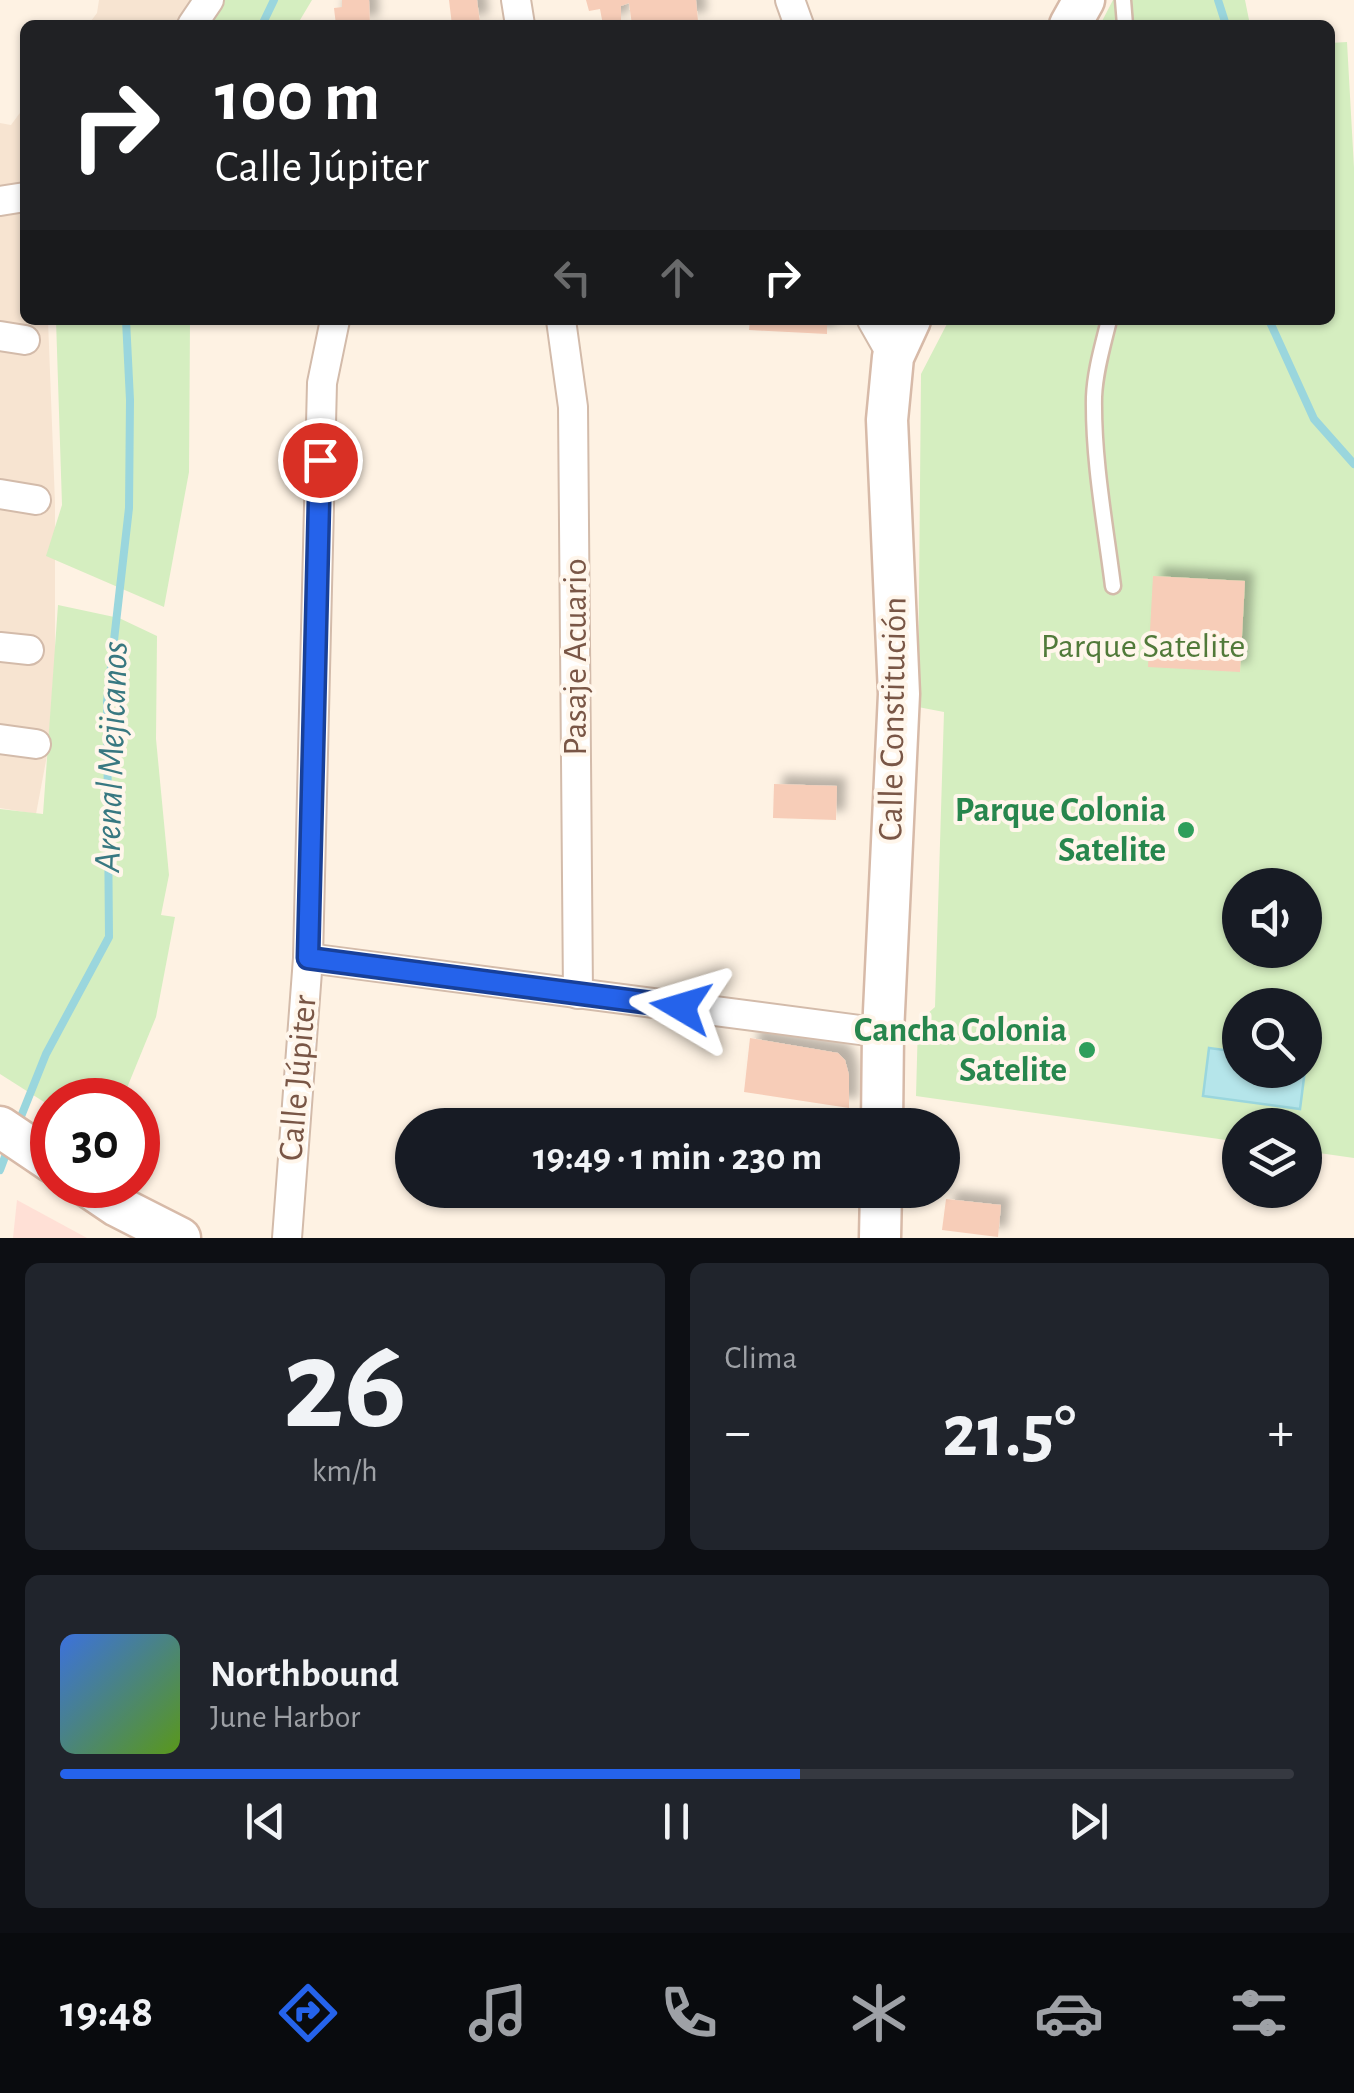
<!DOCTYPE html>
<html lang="es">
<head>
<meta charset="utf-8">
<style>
	body { margin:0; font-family:"Alegreya Sans",sans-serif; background:#20242c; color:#f1f3f6; height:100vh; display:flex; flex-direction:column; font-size:38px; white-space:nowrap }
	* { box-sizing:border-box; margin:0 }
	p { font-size:32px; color:#9ea1a6 }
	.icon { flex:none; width:55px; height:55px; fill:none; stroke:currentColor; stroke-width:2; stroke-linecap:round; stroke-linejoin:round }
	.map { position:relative; height:1238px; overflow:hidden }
	.drawer { display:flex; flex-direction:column; gap:25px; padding:25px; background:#0d0f14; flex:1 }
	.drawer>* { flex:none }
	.hud { position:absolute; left:20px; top:20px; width:1315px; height:305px; border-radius:15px; box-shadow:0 2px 8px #0004; background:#202124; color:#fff; overflow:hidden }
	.fabs { position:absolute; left:1222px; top:868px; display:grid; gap:20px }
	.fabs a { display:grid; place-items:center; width:100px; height:100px; border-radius:50%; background:#171b24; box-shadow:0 2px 8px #0004; font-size:50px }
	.speed { position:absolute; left:30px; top:1078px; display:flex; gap:20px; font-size:50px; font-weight:700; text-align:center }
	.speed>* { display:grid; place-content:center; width:130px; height:130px; border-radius:50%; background:#171b24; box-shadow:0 2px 8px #0004; line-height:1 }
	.speed .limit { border:15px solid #d22; background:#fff; color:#111 }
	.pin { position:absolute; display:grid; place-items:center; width:85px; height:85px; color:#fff; margin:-42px; border:5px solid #fff; border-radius:50%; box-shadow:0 2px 10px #0007 }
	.me { position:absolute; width:110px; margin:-55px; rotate:277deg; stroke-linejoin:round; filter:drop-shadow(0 0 8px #0008) }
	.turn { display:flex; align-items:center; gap:35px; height:210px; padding:0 30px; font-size:45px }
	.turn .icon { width:130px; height:130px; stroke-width:2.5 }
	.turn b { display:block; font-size:70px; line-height:85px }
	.lanes { display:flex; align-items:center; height:95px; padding:0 30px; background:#0003; justify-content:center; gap:50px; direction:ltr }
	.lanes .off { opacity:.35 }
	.big { font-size:75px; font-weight:700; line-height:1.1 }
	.drawer .tile { flex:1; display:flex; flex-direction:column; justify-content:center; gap:15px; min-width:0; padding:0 35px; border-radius:15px; background:#20242c }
	.drawer .dial { align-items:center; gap:0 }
	.dial b { font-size:130px; line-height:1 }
	.song { display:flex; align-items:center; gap:30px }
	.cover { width:120px; height:120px; border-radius:15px; background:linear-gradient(135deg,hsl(220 70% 55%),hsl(90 70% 35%)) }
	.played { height:10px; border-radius:5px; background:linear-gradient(90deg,#2563eb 60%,#363941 60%) }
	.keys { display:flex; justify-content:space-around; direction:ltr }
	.heat { display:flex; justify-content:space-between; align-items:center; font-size:55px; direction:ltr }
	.drawer .tiles { flex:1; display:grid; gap:25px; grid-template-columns:1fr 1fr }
	.tile:last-child { grid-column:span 2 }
	.trip { position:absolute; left:395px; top:1108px; width:565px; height:100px; border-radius:50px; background:#171b24; box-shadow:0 2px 8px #0004; font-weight:700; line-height:100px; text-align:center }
	.tabs { display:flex; height:160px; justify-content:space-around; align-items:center; background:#090b0e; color:#9ea1a6 }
	.tabs .icon { width:70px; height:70px }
	.tabs .active { color:#2563eb }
	.tabs b { font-size:45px; color:#f1f3f6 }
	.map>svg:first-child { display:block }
	.residential { fill:#f7e4d1 }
	.commercial { fill:#ffe0d6 }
	.green { fill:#d5eec0; fill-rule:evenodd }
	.water { fill:#b5e5ea; stroke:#9ad6dd; stroke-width:2.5 }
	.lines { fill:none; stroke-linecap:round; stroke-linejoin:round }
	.stream { stroke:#9ad6dd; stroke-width:8 }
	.building { fill:#f7cdb8; filter:url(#shadow) }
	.lane-casing { stroke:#d3bbaa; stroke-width:19 }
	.street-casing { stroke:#d3bbaa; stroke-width:32 }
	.secondary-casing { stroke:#d7baa8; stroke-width:45 }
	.lane { stroke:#fff; stroke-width:14 }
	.street { stroke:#fff; stroke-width:28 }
	.secondary { stroke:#fff; stroke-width:40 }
	.route-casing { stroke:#184099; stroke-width:25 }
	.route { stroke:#2563eb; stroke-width:18 }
	.leisure-dot { fill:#2e9e5b; stroke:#fff6eb; stroke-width:4 }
	.labels { text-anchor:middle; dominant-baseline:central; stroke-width:8; stroke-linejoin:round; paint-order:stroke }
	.park-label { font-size:35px; fill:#517a3a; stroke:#fff6eb }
	.street-label { font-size:35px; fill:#795646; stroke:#fff6eb }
	.leisure-label { font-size:35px; font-weight:bold; fill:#27864d; stroke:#fff6eb; text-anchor:end }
	.water-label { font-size:38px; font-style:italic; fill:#387881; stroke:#fff6eb }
</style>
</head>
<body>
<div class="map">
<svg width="1354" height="1238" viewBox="0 0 1354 1238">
	<defs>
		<filter id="shadow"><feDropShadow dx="9" dy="-9" stdDeviation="5" flood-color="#0004"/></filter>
	</defs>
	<rect width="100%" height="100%" fill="#fef2e3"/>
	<g class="residential">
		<path d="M99,0H213L201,25H88L97,13Z"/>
		<path d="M25,106V320H48L55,503V656L48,750L36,814L0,808V123L11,125Z"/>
	</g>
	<path class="commercial" d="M17,1200L87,1238H13Z"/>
	<g class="green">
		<path d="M218,0H312L297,25H206Z"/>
		<path d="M1113,0H1245L1250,25H1100Z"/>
		<path d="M1347,42L1354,168V1158L1305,1151V1125H1240V1142L916,1096L918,1022L935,1007L944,712L918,707L921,374L949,320H1330V43ZM1240,885H1305V950H1240ZM1240,1005H1305V1070H1240Z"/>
		<path d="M56,320H190L189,472L164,607L46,556L62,505Z"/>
		<path d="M58,605L119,618L157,636L156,739L169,875L161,915L175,917L156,1017L122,1100H52V1107L0,1074V809L43,814Z"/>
	</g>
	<path class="water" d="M1209,1048L1240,1052V1070H1305L1300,1109L1203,1096Z"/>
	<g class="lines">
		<g class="stream">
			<path d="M1218,0L1226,25"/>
			<path d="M262,25L274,0"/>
			<path d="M1269,320L1314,419L1354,464"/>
			<path d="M18,1124L46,1054L109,937L107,702L129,508L130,400L126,320"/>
			<path d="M0,1170L9,1146"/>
		</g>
	</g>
	<g class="building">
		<path d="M342,0H369L370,25H336L334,8L342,7Z"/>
		<path d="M449,0H477L480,23L452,25Z"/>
		<path d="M586,0H696L698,21L632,25L629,3L621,6V21L603,25L600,9L589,11Z"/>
		<path d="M750,320H827V334L749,330Z"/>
		<path d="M1153,576L1245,581L1240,672L1148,667Z"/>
		<path d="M774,784L837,786L836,820L773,818Z"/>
		<path d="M750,1038L838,1053L845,1060L849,1075V1108L744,1092Z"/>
		<path d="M946,1199L1001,1205L998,1237L942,1230Z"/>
	</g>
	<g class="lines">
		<g class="lane-casing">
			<g id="lane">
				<path d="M1123,0L1125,25"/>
				<path d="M1109,320C1103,345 1095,371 1094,397C1093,460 1105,523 1113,586"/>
			</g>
		</g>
		<g class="street-casing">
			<g id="street">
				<path d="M516,0L520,25"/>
				<path d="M790,0L799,25"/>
				<path d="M192,25L209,0"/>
				<path d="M0,201L25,197"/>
				<path d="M561,320L573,407L578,994"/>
				<path d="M872,320L893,357"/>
				<path d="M0,336L25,340"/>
				<path d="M0,494L36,500"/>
				<path d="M0,647L29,650"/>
				<path d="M0,739L36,744"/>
				<path d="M308,958L883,1033"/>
				<path d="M287,1238L308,958L322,383L335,320"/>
			</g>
		</g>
		<g class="secondary-casing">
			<g id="secondary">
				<path d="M1070,25L1084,0"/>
				<path d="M882,1125L883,1033L899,694L887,420L893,357L910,320"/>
				<path d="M0,1127L52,1162"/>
				<path d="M86,1185L117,1206L180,1238"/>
				<path d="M880,1238L881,1190"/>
			</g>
		</g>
		<use href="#lane" class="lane"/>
		<use href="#street" class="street"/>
		<use href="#secondary" class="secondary"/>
	</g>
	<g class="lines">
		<g class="route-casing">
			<path id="route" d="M320,460L308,958L681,1007"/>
		</g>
		<use href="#route" class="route"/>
	</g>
	<g class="leisure-dot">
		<circle cx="1186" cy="830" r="10"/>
		<circle cx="1087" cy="1050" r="10"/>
	</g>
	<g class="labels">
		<g class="park-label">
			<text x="1143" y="646">Parque Satelite</text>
		</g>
		<g class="street-label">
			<text transform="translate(575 657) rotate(-90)">Pasaje Acuario</text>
			<text transform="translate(893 719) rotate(-89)">Calle Constitución</text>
			<text transform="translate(298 1078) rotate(-85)">Calle Júpiter</text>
		</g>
		<g class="leisure-label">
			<text x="1166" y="810">Parque Colonia<tspan x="1166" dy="40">Satelite</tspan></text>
			<text x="1067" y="1030">Cancha Colonia<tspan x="1067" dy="40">Satelite</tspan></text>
		</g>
		<g class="water-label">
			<text transform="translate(112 757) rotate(-88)">Arenal Mejicanos</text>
		</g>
	</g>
</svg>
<div class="fabs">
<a><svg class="icon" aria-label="sound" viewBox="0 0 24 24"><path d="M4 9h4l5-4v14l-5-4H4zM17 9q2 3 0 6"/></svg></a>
<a><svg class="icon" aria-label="search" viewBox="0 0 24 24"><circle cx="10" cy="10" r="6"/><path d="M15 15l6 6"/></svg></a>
<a><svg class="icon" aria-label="layers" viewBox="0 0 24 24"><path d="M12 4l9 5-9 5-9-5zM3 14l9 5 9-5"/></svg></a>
</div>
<div class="speed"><div class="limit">30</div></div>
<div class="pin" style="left:320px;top:460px;background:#d93025"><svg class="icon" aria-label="arrive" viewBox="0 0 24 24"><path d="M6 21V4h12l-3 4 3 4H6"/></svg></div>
<svg class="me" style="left:681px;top:1007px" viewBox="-20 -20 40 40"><path d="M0-17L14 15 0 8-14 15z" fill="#2563eb" stroke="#fff" stroke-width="4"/></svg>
<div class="trip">19:49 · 1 min · 230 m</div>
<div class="hud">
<div class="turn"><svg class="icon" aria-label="right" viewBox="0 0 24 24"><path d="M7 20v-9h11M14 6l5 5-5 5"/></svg><div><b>100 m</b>Calle Júpiter</div></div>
<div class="lanes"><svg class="icon off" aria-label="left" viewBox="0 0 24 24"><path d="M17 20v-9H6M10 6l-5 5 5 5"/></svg><svg class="icon off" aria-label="ahead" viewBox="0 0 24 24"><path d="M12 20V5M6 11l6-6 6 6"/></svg><svg class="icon" aria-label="right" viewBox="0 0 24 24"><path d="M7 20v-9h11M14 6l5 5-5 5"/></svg></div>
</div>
</div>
<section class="drawer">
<div class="tiles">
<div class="tile dial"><b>26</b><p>km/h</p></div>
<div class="tile"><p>Clima</p>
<div class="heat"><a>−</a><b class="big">21.5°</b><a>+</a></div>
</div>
<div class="tile">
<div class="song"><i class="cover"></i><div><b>Northbound</b><p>June Harbor</p></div></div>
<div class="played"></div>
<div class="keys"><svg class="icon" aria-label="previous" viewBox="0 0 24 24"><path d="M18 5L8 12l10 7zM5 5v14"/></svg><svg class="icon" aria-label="pause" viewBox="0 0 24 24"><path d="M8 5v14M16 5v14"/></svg><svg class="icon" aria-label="next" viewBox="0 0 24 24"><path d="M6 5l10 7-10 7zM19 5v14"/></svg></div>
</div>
</div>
</section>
<nav class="tabs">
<b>19:48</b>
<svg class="icon active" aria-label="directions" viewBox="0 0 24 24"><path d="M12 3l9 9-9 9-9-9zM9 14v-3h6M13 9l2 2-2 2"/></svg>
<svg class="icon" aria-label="music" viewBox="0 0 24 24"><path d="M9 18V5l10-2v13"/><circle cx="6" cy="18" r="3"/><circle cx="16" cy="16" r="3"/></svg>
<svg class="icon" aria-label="phone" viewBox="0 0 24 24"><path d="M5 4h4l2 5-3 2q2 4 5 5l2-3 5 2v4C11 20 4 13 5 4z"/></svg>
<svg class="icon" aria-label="climate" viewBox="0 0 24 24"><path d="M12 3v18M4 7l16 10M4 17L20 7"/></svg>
<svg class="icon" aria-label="car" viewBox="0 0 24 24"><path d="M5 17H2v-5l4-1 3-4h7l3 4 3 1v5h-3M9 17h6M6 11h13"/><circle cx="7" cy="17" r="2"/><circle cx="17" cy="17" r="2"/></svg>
<svg class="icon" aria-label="filters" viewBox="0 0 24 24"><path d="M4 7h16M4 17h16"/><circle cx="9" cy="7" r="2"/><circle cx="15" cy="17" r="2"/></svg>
</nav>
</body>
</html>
